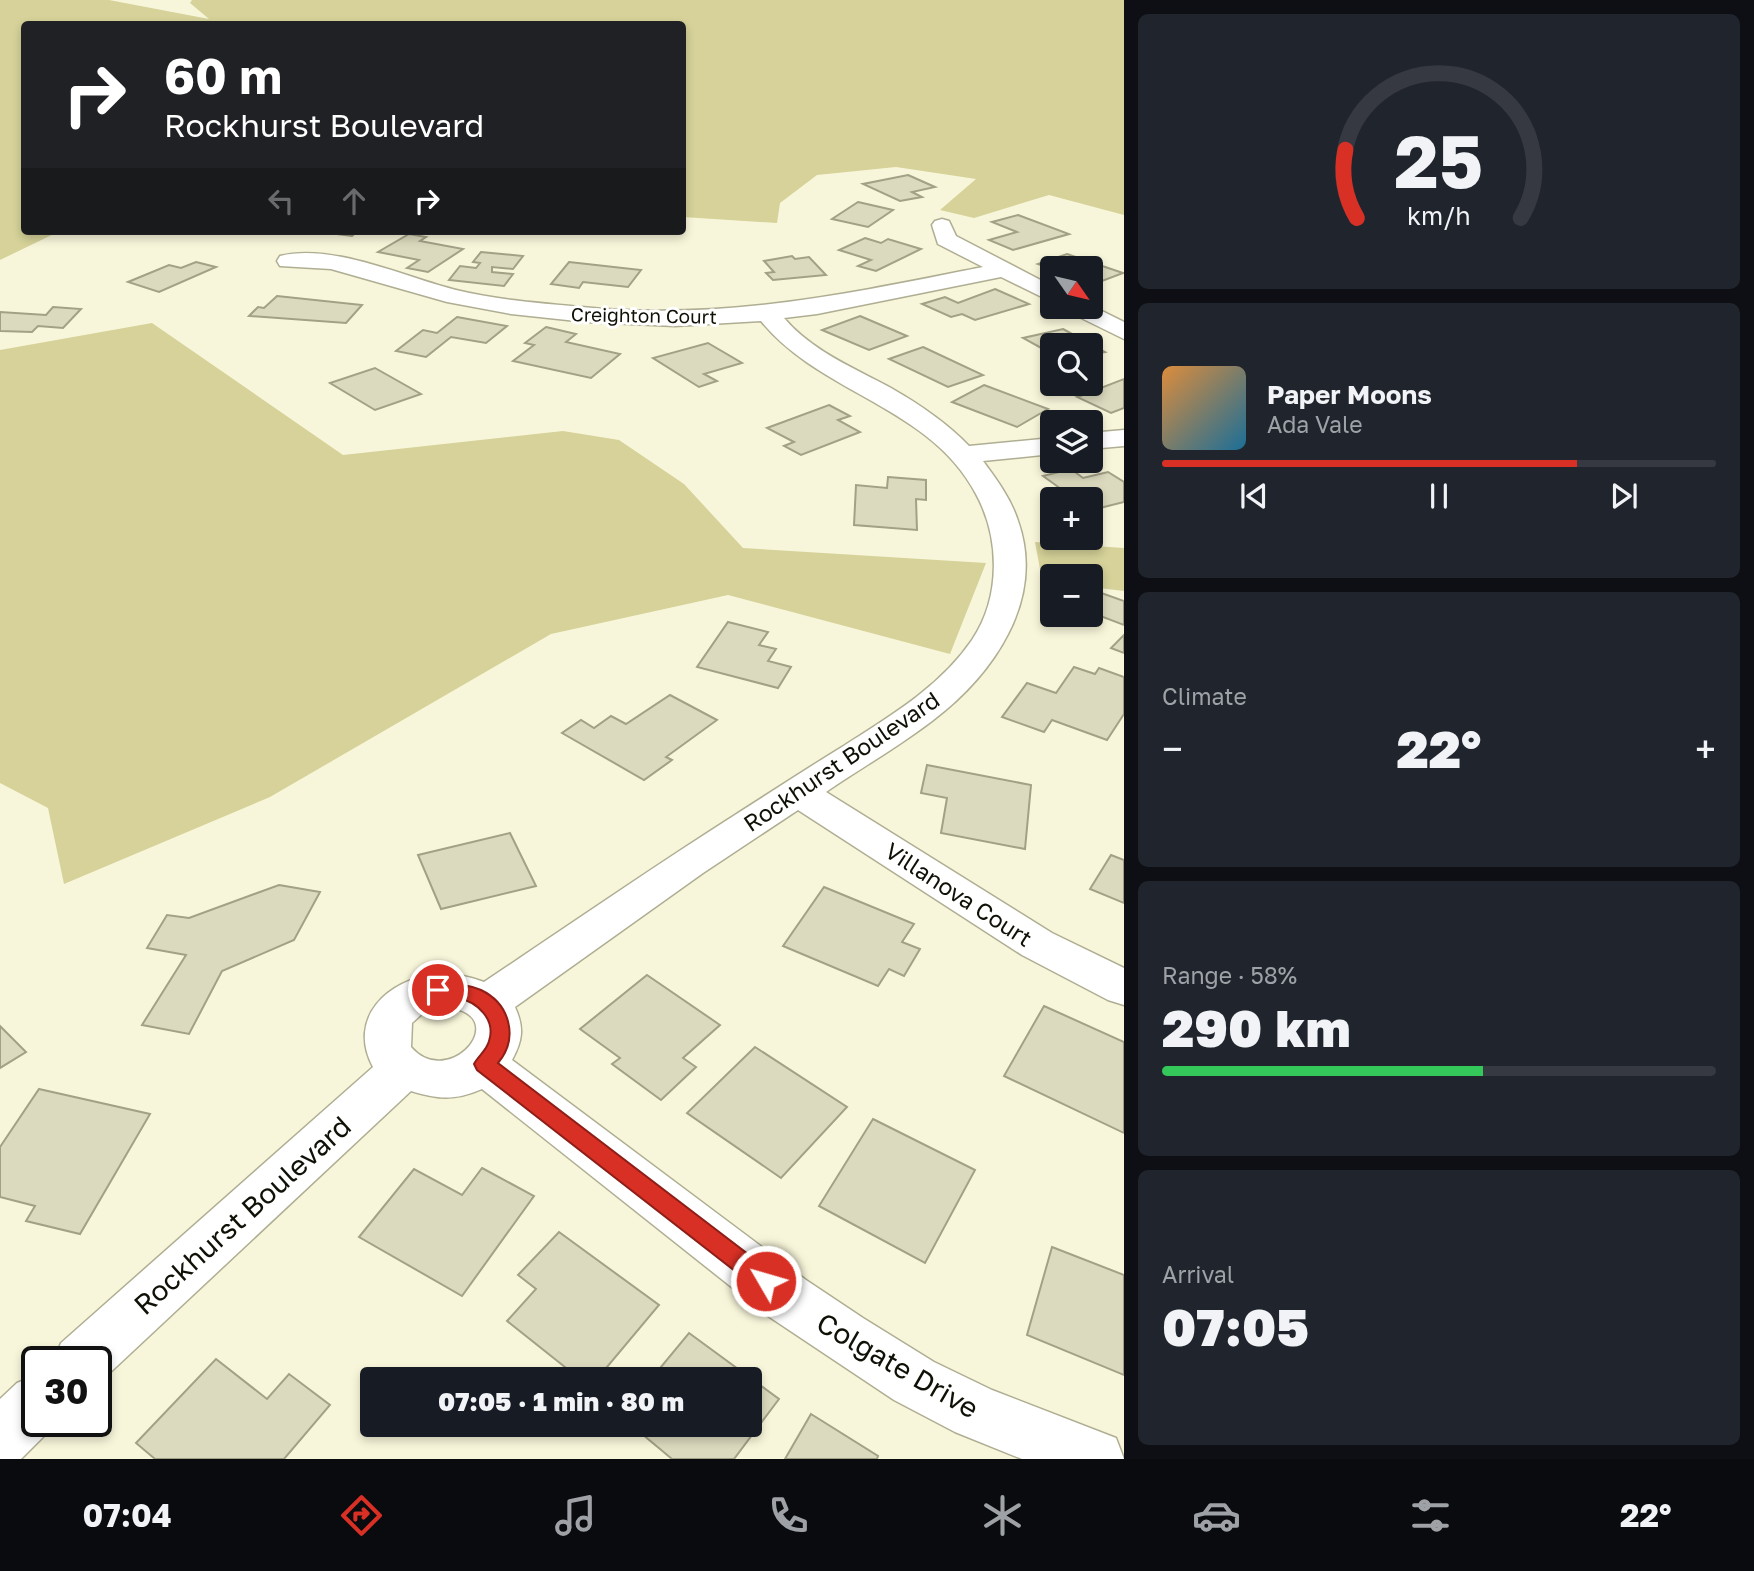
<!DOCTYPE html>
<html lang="en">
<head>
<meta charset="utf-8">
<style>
	body { margin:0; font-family:"Golos Text",sans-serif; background:#20242c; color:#f1f3f6; height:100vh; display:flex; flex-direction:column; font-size:26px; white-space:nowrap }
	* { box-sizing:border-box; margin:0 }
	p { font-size:23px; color:#9ea1a6 }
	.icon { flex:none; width:38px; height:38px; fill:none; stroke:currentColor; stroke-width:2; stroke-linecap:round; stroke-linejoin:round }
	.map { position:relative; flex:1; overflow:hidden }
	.panel { display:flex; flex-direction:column; gap:14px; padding:14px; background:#0d0f14; width:630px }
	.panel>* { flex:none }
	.guide { position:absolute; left:21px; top:21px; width:665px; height:214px; border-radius:7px; box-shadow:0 4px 10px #0003; background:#202124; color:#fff; overflow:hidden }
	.needle { width:46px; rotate:124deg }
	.fabs { position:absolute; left:1040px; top:256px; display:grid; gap:14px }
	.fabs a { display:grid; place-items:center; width:63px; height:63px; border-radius:7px; background:#171b24; box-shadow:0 4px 10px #0003; font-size:35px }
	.speed { position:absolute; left:21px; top:1346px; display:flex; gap:14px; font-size:35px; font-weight:700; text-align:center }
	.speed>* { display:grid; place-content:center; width:91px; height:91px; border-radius:50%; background:#171b24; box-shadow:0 4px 10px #0003; line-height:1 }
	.speed .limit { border:4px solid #111; border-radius:10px; background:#fff; color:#111 }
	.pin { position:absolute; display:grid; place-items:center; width:60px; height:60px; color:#fff; margin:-30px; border:4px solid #fff; border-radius:50%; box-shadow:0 2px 7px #0007 }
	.me { position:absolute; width:77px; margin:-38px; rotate:308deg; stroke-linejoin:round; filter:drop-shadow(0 0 5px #0008) }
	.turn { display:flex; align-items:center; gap:24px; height:147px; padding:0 28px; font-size:32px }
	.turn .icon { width:91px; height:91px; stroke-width:2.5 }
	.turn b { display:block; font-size:49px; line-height:60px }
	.lanes { display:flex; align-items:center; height:66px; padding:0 28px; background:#0003; justify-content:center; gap:35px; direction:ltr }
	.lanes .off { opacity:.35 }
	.big { font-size:52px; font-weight:800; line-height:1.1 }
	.panel .tile { flex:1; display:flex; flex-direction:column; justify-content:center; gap:10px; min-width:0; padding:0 24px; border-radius:10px; background:#20242c }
	.panel .dial { align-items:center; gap:0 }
	.dial svg { height:182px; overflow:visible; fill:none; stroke:#363941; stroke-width:7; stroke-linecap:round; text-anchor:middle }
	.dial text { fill:#f1f3f6; stroke:none }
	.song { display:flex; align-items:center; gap:21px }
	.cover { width:84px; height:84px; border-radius:10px; background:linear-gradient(135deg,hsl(30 70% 55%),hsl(200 70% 35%)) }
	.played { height:7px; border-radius:4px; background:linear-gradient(90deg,#d93025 75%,#363941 75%) }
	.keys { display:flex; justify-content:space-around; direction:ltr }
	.heat { display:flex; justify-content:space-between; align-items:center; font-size:38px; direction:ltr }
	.charge { height:10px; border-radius:5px; background:linear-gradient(90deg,#34c759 58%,#363941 0) }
	.trip { position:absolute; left:360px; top:1367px; width:402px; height:70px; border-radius:7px; background:#171b24; box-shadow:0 4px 10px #0003; font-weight:800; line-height:70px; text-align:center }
	.tab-bar { display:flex; height:112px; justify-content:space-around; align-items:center; background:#090b0e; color:#9ea1a6 }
	.tab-bar .icon { width:49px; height:49px }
	.tab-bar .on { color:#d93025 }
	.tab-bar b { font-size:32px; color:#f1f3f6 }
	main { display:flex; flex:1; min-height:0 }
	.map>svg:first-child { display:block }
	.green { fill:#d6d299 }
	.building { fill:#dbdabe; stroke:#a2a086; stroke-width:2 }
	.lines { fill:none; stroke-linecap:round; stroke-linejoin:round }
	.minor-casing { stroke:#afae93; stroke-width:3 }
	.minor { fill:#fff; fill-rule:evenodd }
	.route { fill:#d93025; stroke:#8d1f18; stroke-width:2 }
	.labels { text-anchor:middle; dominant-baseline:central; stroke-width:6; stroke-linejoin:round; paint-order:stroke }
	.far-street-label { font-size:19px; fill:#111007; stroke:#fff }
	.street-label { font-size:23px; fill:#111007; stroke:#fff }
	.near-street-label { font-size:28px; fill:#111007; stroke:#fff }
</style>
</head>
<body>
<main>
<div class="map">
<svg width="1124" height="1459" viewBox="0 0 1124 1459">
	<rect width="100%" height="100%" fill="#f8f6da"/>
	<g class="green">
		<path d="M0,0H109L209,19L190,3L192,0H1124V215L1049,195L974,218L940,210L976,179L896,167L817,175L780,203L777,223L683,217L682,24H24V231H60L0,260Z"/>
		<path d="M152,323L343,455L563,431L619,440L684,484L743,548L986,563L950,654L728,595L551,634L270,797L64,884L48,808L0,783V350Z"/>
		<path d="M1035,542L1124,548V591L1090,587V576H1052V581L1042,580Z"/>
	</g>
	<g class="building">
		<path d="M908,175L935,187L912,192L922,197L900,201L863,184Z"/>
		<path d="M858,202L893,210L868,227L832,219Z"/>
		<path d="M1018,215L1069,234L1013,250L989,240L1017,232L992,222Z"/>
		<path d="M313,231H358L352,236Z"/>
		<path d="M409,234L426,237L420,241L463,249L428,272L407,268L419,260L378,252Z"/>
		<path d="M865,238L881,243L888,239L921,249L876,271L858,266L871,260L839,250Z"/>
		<path d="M481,252L523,256L513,269L492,267V272L513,274L504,286L449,280L460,266L476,268L480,263L473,262Z"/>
		<path d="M1067,254L1123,273L1094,284L1090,283V268L1052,269L1038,264Z"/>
		<path d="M792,256L795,259L809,257L826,275L773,280L766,273L774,272L764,261Z"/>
		<path d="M196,262L216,267L159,292L128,282L169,265L181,268Z"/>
		<path d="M569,262L641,270L628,287L583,282L579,288L551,284Z"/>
		<path d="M995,289L1029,304L975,320L962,314L951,317L922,304L945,297L958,303Z"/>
		<path d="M277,296L362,305L346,323L249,316L258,307L264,308Z"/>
		<path d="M53,307L81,309L63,328L38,326L32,332L0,331V312L46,315Z"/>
		<path d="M860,316L907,336L869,350L822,330Z"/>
		<path d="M457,317L507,326L486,343L451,337L426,357L396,351L423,330L437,333Z"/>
		<path d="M546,327L576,334L566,342L620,354L591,378L513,361L534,345L525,343Z"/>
		<path d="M1063,329L1105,352L1090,355V345H1052V354L1023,338Z"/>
		<path d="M708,343L742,363L704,374L717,381L699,387L653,358Z"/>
		<path d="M923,347L983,375L948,387L889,359Z"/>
		<path d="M375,368L421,394L375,410L330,383Z"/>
		<path d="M1124,379V408L1111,413L1077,397L1086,394L1073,388L1090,383L1101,388Z"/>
		<path d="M984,385L1048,409L1017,427L952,402Z"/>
		<path d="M829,405L850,416L838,420L860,432L801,455L784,446L794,442L767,428Z"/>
		<path d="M1071,469L1083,478L1108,472L1124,482V502L1092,510L1090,499H1075L1043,476Z"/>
		<path d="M888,477L926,480V500L916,499L917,530L854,525L856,485L887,488Z"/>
		<path d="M1090,589L1124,601V625L1090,612Z"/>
		<path d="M728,622L768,632L759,645L776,649L768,661L791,667L778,688L697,667Z"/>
		<path d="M1124,635V653L1111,648Z"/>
		<path d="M1074,667L1095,674L1099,668L1124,677V714L1107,740L1052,720L1044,732L1002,717L1027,683L1056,693Z"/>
		<path d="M670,695L717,720L666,757L672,760L644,780L562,733L581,720L594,728L611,716L626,724Z"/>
		<path d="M927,765L1031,785L1025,849L941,833L947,798L921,793Z"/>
		<path d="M510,833L536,886L441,909L418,855Z"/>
		<path d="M1111,855L1124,860V903L1090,889Z"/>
		<path d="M279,885L320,892L294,940L222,971L189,1034L142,1025L186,955L147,948L167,915L189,918Z"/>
		<path d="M824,887L914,924L902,942L920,949L904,976L889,969L878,986L783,946Z"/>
		<path d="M647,975L720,1025L683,1058L696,1067L661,1100L612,1064L620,1058L580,1029Z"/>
		<path d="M1044,1006L1124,1042V1133L1004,1076Z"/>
		<path d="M0,1026L26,1052L0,1068Z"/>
		<path d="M755,1047L847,1107L781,1178L687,1113Z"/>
		<path d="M39,1089L150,1114L80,1234L26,1221L35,1206L0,1197V1147Z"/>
		<path d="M873,1119L975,1170L925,1263L819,1206Z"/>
		<path d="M482,1168L534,1196L462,1296L359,1237L414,1169L462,1195Z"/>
		<path d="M559,1232L659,1305L597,1379H580L507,1321L536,1289L518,1275Z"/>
		<path d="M1052,1247L1124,1275V1375L1027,1335Z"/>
		<path d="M689,1333L779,1399L734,1459H672L630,1424H751V1379H651Z"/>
		<path d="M216,1359L267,1399L289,1374L330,1405L284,1459H155L136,1443Z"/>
		<path d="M811,1414L878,1456L877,1459H785Z"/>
	</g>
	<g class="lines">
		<g class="minor-casing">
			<g id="minor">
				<path d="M942,219L949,221L956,236L1052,286V302L1001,277L817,314L784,318C812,351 854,368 891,388C919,404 947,423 969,446L1052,438V454L983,461C997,480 1011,499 1018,521C1046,600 993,675 932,721C898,747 861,768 826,792L1052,933L1124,968V1005L1108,1000L1022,955L798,810L703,873L515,1007C524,1027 523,1040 512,1060L806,1280L863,1318L934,1362L992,1390L1116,1438L1124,1459H1022L955,1432L894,1400L768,1316L482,1089C455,1101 437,1099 411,1091L101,1381L96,1383V1362H53L61,1343L373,1067C347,1018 387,980 436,974C451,972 470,977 484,982C568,926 650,869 735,815C771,792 806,769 842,747C889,717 940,687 972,640C1001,597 1000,538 976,494C930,406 820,394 761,321L675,326L586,322L511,314L447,302L331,269L280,266L277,261L280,256C333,243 404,277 456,290C497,300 540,303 582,307C722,321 847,294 983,267L938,244L932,225L935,221ZM438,1007C445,1008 454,1008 460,1010C505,1026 446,1088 411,1047L412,1023L423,1013Z"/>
				<path d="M1090,305L1124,322V339L1067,311L1063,306Z"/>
				<path d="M1124,430V446L1090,449V433Z"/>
				<path d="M37,1375V1421L57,1423L21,1459H0V1399L17,1383Z"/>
			</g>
		</g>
		<use href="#minor" class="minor"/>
	</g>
	<path class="route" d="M438,983C452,983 467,984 481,990C510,1004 519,1038 498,1063L774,1274L778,1281L774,1289L766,1292L758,1289L477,1070L474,1064C478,1056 487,1050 489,1041C496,1020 478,1002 458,998C449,996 440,999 431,996L428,990L431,985Z"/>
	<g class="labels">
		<g class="far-street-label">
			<text transform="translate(644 315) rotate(1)">Creighton Court</text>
		</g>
		<g class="street-label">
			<text transform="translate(841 761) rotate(-34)">Rockhurst Boulevard</text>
			<text transform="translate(959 894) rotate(33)">Villanova Court</text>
		</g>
		<g class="near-street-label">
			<text transform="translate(242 1215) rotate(-42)">Rockhurst Boulevard</text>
			<text transform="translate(898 1365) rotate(30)">Colgate Drive</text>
		</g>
	</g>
</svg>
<div class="fabs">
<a><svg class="needle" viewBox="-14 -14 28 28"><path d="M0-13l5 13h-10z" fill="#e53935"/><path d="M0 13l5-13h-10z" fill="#9ea1a6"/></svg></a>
<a><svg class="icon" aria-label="search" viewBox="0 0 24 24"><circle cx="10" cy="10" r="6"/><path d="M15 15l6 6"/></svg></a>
<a><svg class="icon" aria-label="layers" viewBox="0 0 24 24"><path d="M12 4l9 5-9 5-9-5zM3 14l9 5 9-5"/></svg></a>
<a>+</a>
<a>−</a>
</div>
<div class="speed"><div class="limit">30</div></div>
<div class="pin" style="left:438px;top:990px;background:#d93025"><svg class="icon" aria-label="arrive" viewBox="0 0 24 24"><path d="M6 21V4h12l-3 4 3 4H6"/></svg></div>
<svg class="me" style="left:766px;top:1281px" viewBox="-20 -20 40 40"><circle r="17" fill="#d93025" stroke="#fff" stroke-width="3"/><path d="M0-11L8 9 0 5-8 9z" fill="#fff"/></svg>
<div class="trip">07:05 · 1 min · 80 m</div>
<div class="guide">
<div class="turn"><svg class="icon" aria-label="right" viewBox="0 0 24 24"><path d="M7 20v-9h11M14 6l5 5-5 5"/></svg><div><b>60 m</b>Rockhurst Boulevard</div></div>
<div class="lanes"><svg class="icon off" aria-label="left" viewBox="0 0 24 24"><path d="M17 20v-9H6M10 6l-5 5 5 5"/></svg><svg class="icon off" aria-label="ahead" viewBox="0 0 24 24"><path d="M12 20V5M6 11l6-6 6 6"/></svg><svg class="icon" aria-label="right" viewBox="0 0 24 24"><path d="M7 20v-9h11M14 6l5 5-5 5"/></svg></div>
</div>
</div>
<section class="panel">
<div class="tile dial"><svg viewBox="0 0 100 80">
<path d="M14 69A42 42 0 1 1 86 69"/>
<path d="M14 69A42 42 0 0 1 9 39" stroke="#d93025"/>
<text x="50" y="56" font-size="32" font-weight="700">25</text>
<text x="50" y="72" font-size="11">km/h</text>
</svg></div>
<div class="tile">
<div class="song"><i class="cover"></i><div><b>Paper Moons</b><p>Ada Vale</p></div></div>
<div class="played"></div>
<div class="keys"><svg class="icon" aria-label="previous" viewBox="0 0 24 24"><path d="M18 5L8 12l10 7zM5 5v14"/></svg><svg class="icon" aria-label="pause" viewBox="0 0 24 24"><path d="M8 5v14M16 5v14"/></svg><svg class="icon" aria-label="next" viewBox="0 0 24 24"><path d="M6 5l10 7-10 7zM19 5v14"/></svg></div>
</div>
<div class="tile"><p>Climate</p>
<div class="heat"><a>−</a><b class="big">22°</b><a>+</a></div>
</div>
<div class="tile"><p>Range · 58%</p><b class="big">290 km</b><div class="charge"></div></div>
<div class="tile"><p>Arrival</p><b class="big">07:05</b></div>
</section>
</main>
<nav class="tab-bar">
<b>07:04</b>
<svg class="icon on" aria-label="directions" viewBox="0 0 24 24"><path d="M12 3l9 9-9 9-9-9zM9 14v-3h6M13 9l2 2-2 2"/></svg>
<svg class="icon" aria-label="music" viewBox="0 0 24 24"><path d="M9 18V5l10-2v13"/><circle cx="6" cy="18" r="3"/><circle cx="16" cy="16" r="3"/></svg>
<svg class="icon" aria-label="phone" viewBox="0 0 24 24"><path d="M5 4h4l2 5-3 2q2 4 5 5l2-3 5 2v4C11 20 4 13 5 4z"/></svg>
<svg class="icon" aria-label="climate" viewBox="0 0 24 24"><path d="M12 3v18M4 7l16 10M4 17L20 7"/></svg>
<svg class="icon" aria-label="car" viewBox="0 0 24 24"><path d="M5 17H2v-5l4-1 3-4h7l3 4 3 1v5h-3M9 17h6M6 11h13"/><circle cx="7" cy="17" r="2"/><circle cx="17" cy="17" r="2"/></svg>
<svg class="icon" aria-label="filters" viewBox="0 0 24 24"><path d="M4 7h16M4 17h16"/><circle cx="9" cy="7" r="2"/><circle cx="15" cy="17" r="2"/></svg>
<b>22°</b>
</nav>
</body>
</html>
